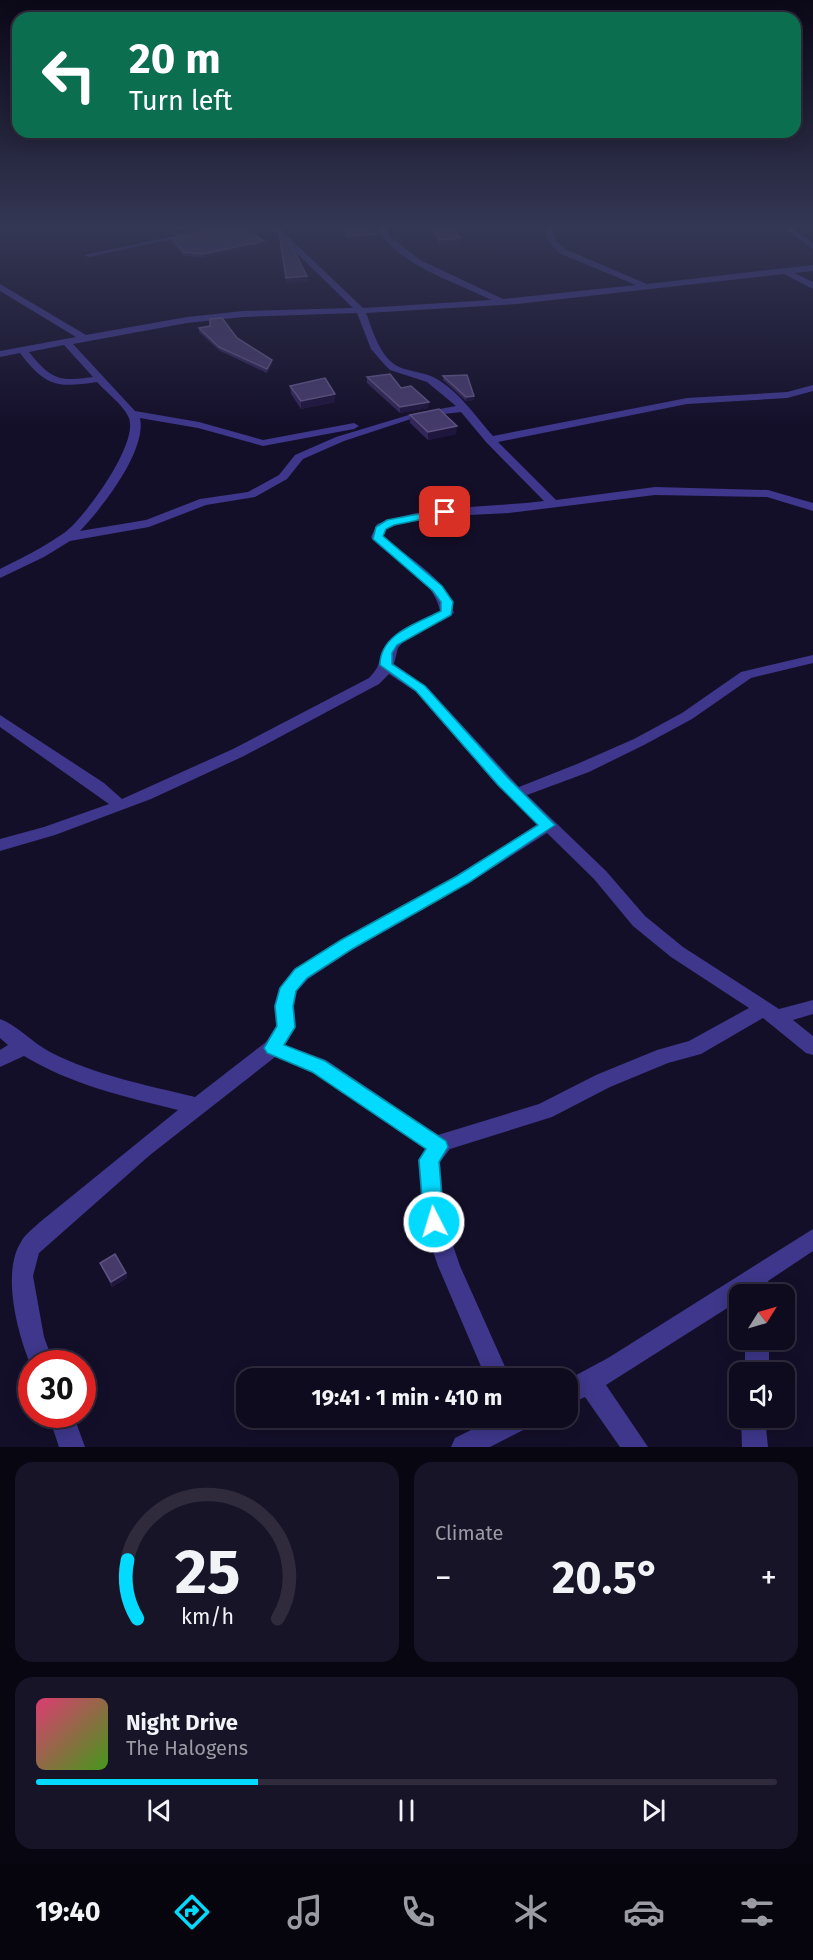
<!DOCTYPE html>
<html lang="en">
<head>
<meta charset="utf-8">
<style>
	body { margin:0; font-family:"Fira Sans",sans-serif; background:#181428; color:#f1f3f6; height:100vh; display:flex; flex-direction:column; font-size:22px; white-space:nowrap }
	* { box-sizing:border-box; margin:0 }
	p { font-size:20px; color:#9b9ba4 }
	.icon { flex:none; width:33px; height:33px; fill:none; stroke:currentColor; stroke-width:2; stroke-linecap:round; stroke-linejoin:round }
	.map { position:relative; height:1447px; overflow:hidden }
	.panel { display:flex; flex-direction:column; gap:15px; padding:15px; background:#080611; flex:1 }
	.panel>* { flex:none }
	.banner { position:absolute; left:12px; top:12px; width:789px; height:126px; border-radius:18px; box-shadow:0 3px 15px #0003,0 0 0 2px #2f2b3d; background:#0b6e4f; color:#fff; overflow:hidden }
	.needle { width:39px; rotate:53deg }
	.controls { position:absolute; left:729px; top:1284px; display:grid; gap:12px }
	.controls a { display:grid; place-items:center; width:66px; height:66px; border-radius:12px; background:#0f0b1f; box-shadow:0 3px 15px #0003,0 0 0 2px #2f2b3d; font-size:30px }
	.speed { position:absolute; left:18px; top:1350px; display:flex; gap:12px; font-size:30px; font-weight:700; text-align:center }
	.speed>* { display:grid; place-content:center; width:78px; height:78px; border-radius:50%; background:#0f0b1f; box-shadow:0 3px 15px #0003,0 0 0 2px #2f2b3d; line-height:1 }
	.speed .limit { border:9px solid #d22; background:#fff; color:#111 }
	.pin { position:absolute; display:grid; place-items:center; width:51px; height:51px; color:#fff; margin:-26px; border-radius:12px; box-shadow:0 3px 9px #0006 }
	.me { position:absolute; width:66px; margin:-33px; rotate:355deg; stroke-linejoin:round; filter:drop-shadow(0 0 4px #0008) }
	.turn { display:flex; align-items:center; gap:21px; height:126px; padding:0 18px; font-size:27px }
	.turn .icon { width:78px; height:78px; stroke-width:2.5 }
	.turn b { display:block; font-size:42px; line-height:51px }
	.big { font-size:45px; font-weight:700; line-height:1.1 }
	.panel .widget { flex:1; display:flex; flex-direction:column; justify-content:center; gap:9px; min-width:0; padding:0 21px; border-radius:18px; background:#181428 }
	.panel .dial { align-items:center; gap:0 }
	.dial svg { height:156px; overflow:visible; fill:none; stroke:#2f2b3d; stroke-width:7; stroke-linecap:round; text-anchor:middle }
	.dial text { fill:#f1f3f6; stroke:none }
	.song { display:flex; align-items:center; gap:18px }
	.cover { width:72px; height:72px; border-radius:9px; background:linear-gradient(135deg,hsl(340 70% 55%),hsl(100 70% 35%)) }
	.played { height:6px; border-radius:3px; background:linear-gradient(90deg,#03daff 30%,#2f2b3d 30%) }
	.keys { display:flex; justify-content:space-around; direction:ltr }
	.heat { display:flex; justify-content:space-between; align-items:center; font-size:33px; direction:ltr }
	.panel .tiles { flex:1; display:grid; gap:15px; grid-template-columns:1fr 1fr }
	.widget:last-child { grid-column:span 2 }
	.trip { position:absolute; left:236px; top:1368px; width:342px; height:60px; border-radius:18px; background:#0f0b1f; box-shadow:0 3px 15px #0003,0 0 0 2px #2f2b3d; font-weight:700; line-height:60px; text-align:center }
	.menu { display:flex; height:96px; justify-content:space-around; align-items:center; background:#06040c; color:#9b9ba4 }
	.menu .icon { width:42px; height:42px }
	.menu .on { color:#03daff }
	.menu b { font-size:27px; color:#f1f3f6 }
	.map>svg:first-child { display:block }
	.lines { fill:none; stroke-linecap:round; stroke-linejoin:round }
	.minor { fill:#3e378b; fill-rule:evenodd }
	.wall { fill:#332758 }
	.shaded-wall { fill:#1f163d }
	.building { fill:#453a6a; stroke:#5d5381; stroke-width:1.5 }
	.route { fill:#03daff; stroke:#028ea6; stroke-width:1.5 }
</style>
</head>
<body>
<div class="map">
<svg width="813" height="1447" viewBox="0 0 813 1447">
	<rect width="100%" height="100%" fill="#140f29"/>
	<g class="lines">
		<g class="minor">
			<path d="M222,226H236L88,257L84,255Z"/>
			<path d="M269,226H277L363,308L491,300C450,279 400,267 375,226H383L392,238L420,260L503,299L636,285L561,254L549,243L544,226H552L557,242L567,250L647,284L813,265V271L794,273L813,282V289L784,274L517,304L366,313C373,331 380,358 399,367C411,372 424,372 435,378C459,391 475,416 493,436L687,398L787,392L813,385V391L787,398L687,404L498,442L556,500L655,487L768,490L813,503V511L767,497L655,495L509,513L430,517L410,520L386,529L383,536C410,561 446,575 454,613L403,642L398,648L394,664L426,686L519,787L577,764L634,739L682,713L741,672L813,655V663L751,678L692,719L644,745L589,772L527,795L606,871L645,916L683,947L779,1009L813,1000V1014L793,1020L813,1036V1055L806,1053L763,1018L701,1054L668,1063L610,1087L552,1117L450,1149L440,1162L445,1222L460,1266L510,1378H486L438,1266L423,1222L418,1160L425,1149L312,1072L275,1057L150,1155L39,1253L33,1276L44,1337L54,1364H32V1368C18,1336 1,1273 21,1242C25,1234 34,1228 40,1222L178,1110C125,1097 70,1084 24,1056L0,1067V1050L8,1045L0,1038V1019C17,1025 33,1043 50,1052C95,1075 146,1085 195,1097L266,1042L276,1026L274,1006L279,988L294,969L340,940L457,875L538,824L497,785L416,692L389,674L379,684L244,756L151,799L55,835L0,851V839L44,827L109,804L0,727V715L104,783L122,799L233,749L369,678C384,663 376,659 386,645C399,627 422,621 440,611C433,577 396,562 373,540L371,537L377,524C430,504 488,508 544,501L486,442L461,412L418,417V413L456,406L427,382L390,370L384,364L371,349L357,313L243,317L187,323L73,344L135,411L199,422L263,440L354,423L359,426L354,429L263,446L198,428L140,418C147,451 102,508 80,531L146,520L200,499L248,492L279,475L295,455L336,437L412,414L417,417L344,441L303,459L287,479L255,497L206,505L149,527L70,541L44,557L0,578V569C22,558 44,547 64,533C84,519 142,440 128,416C122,404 107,393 97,382C57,388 46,387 20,353L0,357V351L76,337L0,291V284L86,335L187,317L243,311L353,308ZM64,345L93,377C58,382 51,379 29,352ZM547,833L594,879L633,926L671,957L749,1008L689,1041L657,1050L596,1075L539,1104L438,1135L326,1060L285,1045L296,1027L294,1006L297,991L308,979L352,950L469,883Z"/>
			<path d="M780,226H789L813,243V249Z"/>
			<path d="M813,1229V1251L768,1281V1294H740V1300L606,1385L648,1447H620L585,1397L567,1405V1380L608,1358Z"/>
			<rect x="745" y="1340" width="24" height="32"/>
			<path d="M48,1414H73L85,1447H59Z"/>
			<path d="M495,1418H532L529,1427L490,1447H451L455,1438Z"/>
			<path d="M741,1418H765L768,1447H742Z"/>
		</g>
	</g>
	<g class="wall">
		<path d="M157,226H223L166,236Z"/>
		<path d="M335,226H369L376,239L350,241Z"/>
		<path d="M419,226H453L460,238V243L439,245L436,238Z"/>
		<path d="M171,238L264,244L204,258L184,256L171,242Z"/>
		<path d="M210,326L237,338L272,360V364L267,373L220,351L199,332V328Z"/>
		<path d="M443,376L474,400L466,401L443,380Z"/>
		<path d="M367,377L401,388L428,408L400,413L367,383Z"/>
		<path d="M290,386L335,394V402L301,409L291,394Z"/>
		<path d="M410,415L456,434L428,440L410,423Z"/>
		<path d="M100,1263L126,1273L127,1278L112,1287L102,1268Z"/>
	</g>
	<g class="shaded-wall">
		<path d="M199,226H223L166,236L165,232Z"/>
		<path d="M376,234V239L350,241V236Z"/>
		<path d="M460,238V243L439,245V240Z"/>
		<path d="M264,241V244L204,258L203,254Z"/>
		<path d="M307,276V282L286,284V278Z"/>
		<path d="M272,360V364L267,373V369Z"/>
		<path d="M335,394V402L301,409V401Z"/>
		<path d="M474,396V400L466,401V397Z"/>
		<path d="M429,402L428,408L400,413V407Z"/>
		<path d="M457,426L456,434L428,440V432Z"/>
		<path d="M126,1273L127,1278L112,1287L111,1282Z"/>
	</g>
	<g class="building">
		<path d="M160,226H199L165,232Z"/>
		<path d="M226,226H242L264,241L203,254L184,252L171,238Z"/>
		<path d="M340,226H369L376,234L350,236Z"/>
		<path d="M426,226H453L460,238L439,240L436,232Z"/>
		<path d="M279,233L291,245L307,276L286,278Z"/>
		<path d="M222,318L237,338L272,360L267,369L219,347L199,328L210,326V319Z"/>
		<path d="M390,374L401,388L411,386L429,402L400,407L367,377Z"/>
		<path d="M467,375L474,396L466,397L443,376Z"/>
		<path d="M325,378L335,394L301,401L290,386Z"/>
		<path d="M439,409L457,426L428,432L410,415Z"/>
		<path d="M115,1254L126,1273L111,1282L100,1263Z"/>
	</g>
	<linearGradient id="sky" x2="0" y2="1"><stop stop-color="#0b0817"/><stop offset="0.53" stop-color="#343754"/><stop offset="1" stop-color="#343754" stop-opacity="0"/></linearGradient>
	<rect width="813" height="428" fill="url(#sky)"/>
	<path class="route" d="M445,509L449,510V514L394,525L386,529L383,536L442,586L453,602L451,615L397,645L392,653V664L425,686L508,778L555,825L468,883L352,949L307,978L296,991L293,1006L295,1027L284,1045L325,1061L446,1141L448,1147L439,1162L444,1222L441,1228L434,1231L427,1228L424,1222L419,1160L426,1149L312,1072L267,1053L264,1048L277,1026L275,1006L280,988L295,969L341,940L457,876L538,825L498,785L416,691L380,665C380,634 416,624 441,611V602L433,591L373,539L376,527L387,520Z"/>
</svg>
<div class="controls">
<a><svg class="needle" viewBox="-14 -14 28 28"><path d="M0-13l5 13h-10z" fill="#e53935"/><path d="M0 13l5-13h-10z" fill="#9b9ba4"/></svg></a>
<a><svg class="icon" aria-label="sound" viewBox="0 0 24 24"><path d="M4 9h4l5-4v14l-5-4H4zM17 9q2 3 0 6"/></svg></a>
</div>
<div class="speed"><div class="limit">30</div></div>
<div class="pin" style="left:445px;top:512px;background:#d93025"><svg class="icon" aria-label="arrive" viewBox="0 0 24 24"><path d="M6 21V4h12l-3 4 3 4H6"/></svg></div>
<svg class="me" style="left:434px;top:1222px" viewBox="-20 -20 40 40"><circle r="17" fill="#03daff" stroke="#fff" stroke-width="3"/><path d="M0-11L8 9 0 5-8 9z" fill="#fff"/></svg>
<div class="trip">19:41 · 1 min · 410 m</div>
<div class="banner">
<div class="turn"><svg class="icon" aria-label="left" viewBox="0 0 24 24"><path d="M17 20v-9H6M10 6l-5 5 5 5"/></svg><div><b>20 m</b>Turn left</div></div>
</div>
</div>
<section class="panel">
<div class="tiles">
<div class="widget dial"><svg viewBox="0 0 100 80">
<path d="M14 69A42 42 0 1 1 86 69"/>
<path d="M14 69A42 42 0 0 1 9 39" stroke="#03daff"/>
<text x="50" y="56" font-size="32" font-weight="700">25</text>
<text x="50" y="72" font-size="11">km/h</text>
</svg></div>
<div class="widget"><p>Climate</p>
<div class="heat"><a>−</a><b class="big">20.5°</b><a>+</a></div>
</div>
<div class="widget">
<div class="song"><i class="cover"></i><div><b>Night Drive</b><p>The Halogens</p></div></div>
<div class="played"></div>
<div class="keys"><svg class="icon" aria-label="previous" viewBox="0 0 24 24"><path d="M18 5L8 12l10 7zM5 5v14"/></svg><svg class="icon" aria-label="pause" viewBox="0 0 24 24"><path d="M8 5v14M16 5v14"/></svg><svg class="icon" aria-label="next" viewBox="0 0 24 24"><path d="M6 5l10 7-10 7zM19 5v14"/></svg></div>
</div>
</div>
</section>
<nav class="menu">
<b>19:40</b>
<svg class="icon on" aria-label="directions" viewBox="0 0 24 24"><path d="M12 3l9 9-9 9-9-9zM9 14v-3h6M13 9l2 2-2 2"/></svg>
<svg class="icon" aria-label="music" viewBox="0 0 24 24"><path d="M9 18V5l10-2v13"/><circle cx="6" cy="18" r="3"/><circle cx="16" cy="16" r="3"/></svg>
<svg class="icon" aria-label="phone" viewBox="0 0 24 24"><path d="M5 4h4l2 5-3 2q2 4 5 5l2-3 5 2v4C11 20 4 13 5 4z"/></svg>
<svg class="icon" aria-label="climate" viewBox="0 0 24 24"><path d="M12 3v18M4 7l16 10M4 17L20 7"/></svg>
<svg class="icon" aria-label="car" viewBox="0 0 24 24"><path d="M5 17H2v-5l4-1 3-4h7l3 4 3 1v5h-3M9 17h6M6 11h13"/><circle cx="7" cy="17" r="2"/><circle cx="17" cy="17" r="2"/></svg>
<svg class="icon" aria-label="filters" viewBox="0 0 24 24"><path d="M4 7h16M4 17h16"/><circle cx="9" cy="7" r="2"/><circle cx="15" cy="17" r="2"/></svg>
</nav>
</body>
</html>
